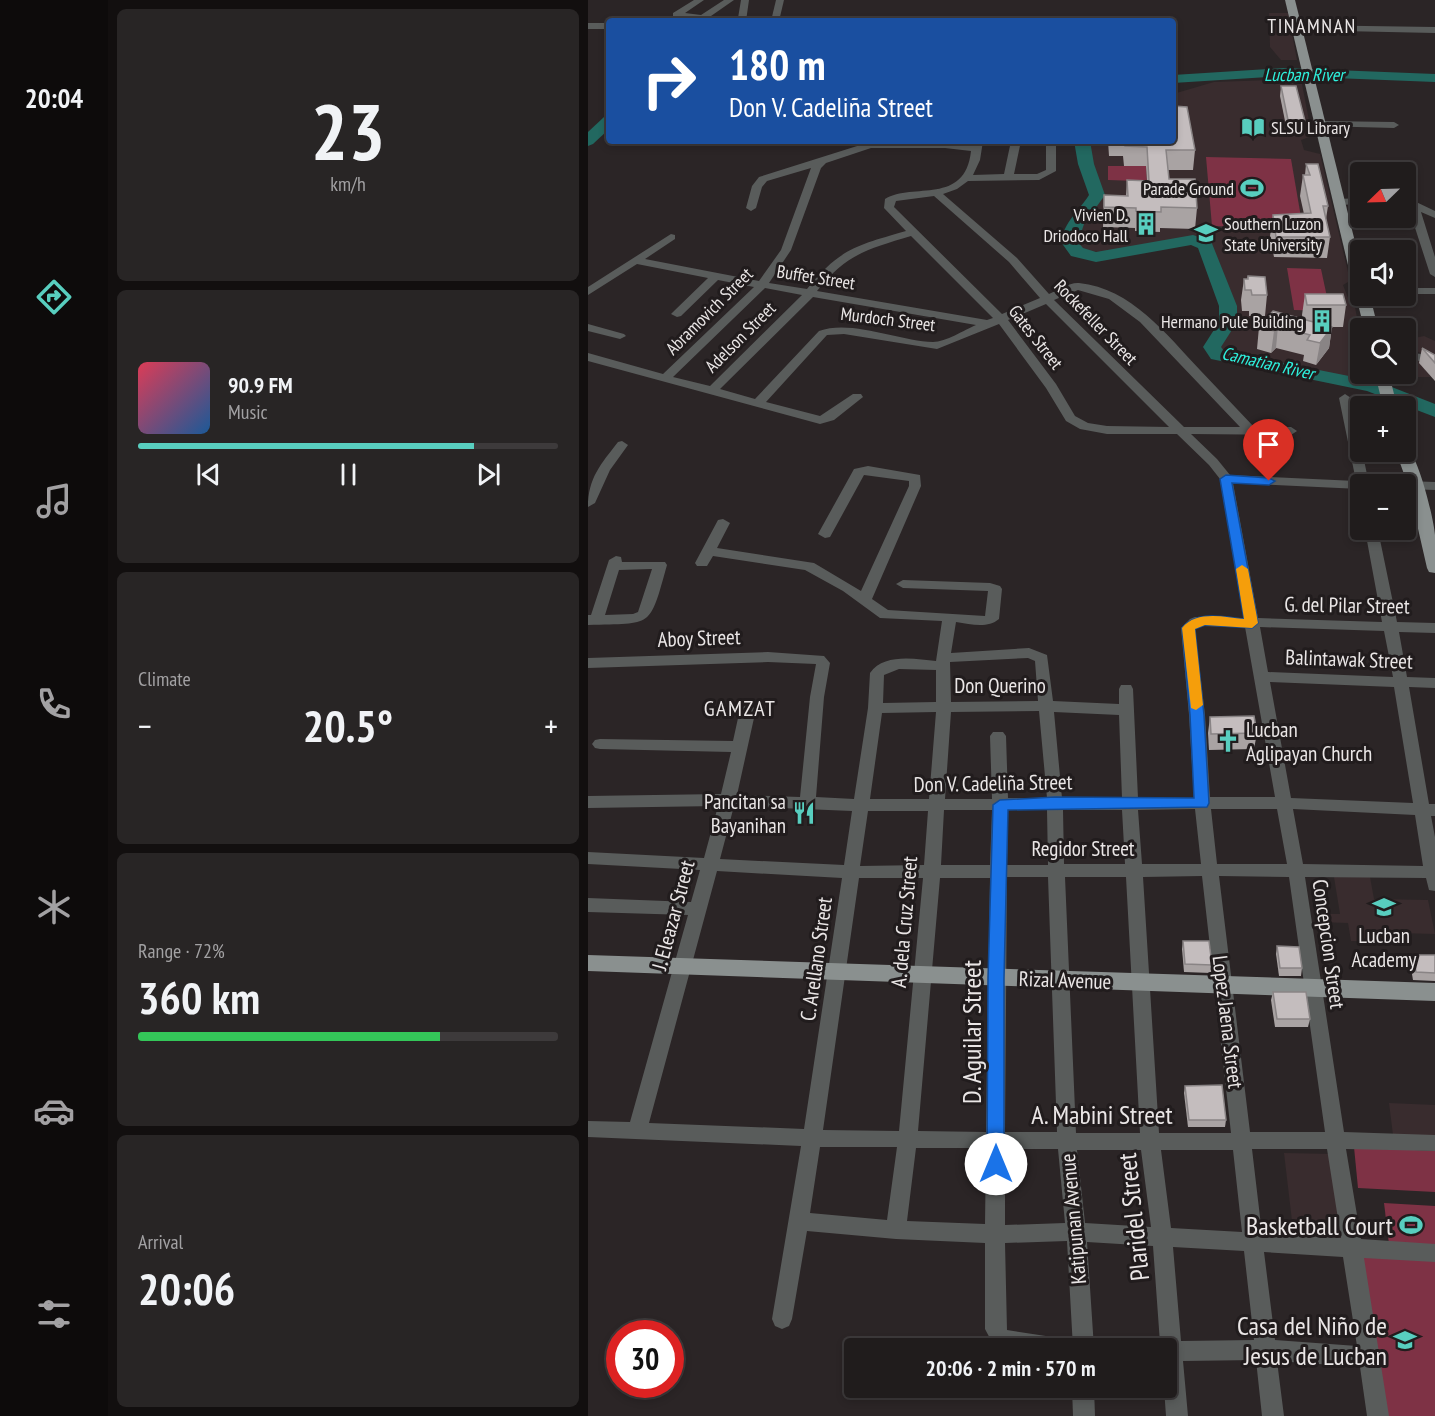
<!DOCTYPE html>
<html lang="en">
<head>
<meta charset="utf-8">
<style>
	body { margin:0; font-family:"PT Sans Narrow",sans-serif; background:#282525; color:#f1f3f6; height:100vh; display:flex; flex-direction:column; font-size:22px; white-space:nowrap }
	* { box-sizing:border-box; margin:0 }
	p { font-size:20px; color:#a2a1a3 }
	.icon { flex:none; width:33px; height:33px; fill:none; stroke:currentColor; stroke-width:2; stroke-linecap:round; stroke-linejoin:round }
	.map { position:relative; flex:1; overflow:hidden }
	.side { display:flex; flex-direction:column; gap:9px; padding:9px; background:#120f0f; width:480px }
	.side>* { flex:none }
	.guide { position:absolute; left:18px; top:18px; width:570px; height:126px; border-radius:6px; box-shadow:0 3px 9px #0003,0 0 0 2px #3d3a3b; background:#1a4fa0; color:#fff; overflow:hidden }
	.needle { width:39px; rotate:247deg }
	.tools { position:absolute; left:762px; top:162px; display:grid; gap:12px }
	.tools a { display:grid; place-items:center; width:66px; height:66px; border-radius:6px; background:#201c1c; box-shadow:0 3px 9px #0003,0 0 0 2px #3d3a3b; font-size:30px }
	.speed { position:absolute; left:18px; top:1320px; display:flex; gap:12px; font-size:30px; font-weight:700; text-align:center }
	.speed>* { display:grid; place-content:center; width:78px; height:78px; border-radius:50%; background:#201c1c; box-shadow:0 3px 9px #0003,0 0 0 2px #3d3a3b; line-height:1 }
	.speed .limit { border:9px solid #d22; background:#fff; color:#111 }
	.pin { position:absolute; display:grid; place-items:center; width:51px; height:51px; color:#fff; margin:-62px -26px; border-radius:50% 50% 50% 0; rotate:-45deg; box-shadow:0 0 6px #0007 }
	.pin .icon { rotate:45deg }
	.me { position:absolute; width:66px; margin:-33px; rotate:0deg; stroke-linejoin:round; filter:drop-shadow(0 0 4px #0008) }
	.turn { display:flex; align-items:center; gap:21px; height:126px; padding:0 24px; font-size:27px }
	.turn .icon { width:78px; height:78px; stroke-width:2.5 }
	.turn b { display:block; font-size:42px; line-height:51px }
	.big { font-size:45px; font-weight:700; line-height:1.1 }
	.side .tile { flex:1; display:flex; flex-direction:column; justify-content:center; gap:9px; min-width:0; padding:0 21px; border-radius:9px; background:#282525 }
	.side .dial { align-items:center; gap:0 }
	.dial b { font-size:78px; line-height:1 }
	.song { display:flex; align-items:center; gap:18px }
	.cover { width:72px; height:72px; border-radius:9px; background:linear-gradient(135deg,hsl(350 70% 55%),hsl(210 70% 35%)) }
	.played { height:6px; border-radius:3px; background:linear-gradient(90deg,#58cebf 80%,#3d3a3b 80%) }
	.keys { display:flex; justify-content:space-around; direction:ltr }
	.heat { display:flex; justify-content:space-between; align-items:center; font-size:33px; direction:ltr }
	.charge { height:9px; border-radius:4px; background:linear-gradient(90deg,#34c759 72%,#3d3a3b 0) }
	.trip { position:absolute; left:256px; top:1338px; width:333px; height:60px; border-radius:6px; background:#201c1c; box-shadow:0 3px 9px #0003,0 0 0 2px #3d3a3b; font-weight:700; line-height:60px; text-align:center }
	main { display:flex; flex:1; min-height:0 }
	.dock { display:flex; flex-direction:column; width:108px; justify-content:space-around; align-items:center; background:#0d0b0b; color:#a2a1a3 }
	.dock .icon { width:42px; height:42px }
	.dock .current { color:#58cebf }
	.dock b { font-size:27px; color:#f1f3f6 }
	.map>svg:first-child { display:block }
	.built { fill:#392c2e }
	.green { fill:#7e3245 }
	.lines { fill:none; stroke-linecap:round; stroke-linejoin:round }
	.river { fill:#226860; fill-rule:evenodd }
	.minor { fill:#595c5b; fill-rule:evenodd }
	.major { fill:#8a908f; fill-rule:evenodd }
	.wall { fill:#a9a3a3 }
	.shaded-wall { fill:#898485 }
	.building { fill:#c4bdbe; stroke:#898485; stroke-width:1.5 }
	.route { fill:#1a73e8; stroke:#114b97; stroke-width:1.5 }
	.slow { fill:#f59e0b }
	.labels { text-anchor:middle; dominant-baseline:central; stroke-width:6; stroke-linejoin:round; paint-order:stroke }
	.far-water-label { font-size:18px; font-style:italic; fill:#2ef2de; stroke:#211c1d }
	.far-poi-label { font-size:18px; fill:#eae6e6; stroke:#211c1d; text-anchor:end }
	.far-street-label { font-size:18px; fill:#eae6e6; stroke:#211c1d }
	.far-quarter-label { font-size:20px; letter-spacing:1.5px; fill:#eae6e6; stroke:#211c1d }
	.street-label { font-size:21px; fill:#eae6e6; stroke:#211c1d }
	.poi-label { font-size:21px; fill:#eae6e6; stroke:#211c1d; text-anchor:start }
	.neighbourhood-label { font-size:22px; letter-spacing:1.5px; fill:#eae6e6; stroke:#211c1d }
	.near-street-label { font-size:26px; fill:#eae6e6; stroke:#211c1d }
	.near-poi-label { font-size:26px; fill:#eae6e6; stroke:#211c1d; text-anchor:end }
</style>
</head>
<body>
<main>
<nav class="dock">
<b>20:04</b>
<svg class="icon current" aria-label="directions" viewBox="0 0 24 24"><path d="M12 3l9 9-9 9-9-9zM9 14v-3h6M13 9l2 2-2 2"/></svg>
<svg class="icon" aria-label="music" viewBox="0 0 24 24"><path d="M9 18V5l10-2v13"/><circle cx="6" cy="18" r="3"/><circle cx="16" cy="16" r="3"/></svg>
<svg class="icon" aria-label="phone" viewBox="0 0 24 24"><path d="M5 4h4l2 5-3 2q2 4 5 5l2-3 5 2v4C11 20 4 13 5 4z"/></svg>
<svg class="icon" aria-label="climate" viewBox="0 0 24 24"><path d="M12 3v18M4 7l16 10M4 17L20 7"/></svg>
<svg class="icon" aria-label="car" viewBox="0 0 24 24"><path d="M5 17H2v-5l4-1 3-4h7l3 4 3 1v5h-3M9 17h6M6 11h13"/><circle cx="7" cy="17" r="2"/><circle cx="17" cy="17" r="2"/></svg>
<svg class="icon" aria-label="filters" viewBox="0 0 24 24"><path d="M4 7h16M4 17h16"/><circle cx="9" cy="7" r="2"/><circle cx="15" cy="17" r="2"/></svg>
</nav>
<section class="side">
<div class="tile dial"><b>23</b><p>km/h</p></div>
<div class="tile">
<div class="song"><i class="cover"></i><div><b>90.9 FM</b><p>Music</p></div></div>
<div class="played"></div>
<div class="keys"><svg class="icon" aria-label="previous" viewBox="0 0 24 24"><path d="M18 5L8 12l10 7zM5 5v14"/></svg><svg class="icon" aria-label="pause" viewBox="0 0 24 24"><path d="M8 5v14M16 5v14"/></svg><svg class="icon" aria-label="next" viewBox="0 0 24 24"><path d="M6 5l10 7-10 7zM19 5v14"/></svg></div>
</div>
<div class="tile"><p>Climate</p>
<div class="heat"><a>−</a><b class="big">20.5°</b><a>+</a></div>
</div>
<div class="tile"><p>Range · 72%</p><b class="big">360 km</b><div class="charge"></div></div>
<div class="tile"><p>Arrival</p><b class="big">20:06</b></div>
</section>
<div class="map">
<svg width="847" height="1416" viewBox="0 0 847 1416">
	<rect width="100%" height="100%" fill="#2b2526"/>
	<g class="built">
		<path d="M681,13H700L709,60H693L682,47Z"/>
		<path d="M713,79L724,136L713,140L716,150L732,154L761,276L760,282L755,285L762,303L767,307L772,334V374H783L786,384L633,353L628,347L641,322V306L633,278L618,244L606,239L586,240L514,252L492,251L484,243L485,230L509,203L512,191L499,141H585V94L626,82Z"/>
		<path d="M836,336L847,341V360L826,350L822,339Z"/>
		<path d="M818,360H834L837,369L843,377H803V374H818Z"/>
		<path d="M746,877H782L786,899L840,900L847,934L810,933L811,942L763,941L760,923L730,922L729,914H752Z"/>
		<path d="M801,1103L847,1105V1136L805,1135Z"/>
		<path d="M696,1153L744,1154L757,1240L706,1238Z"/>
	</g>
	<g class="green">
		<path d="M618,157L703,159L715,229L624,226Z"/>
		<path d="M520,166H558L560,201L529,208L528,195H551L550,181L520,180Z"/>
		<path d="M699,268L733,269L742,311L706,310Z"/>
		<path d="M766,1147L847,1151V1192L770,1188Z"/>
		<path d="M796,1203L847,1206V1247L801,1244Z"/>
		<path d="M772,1254L847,1259V1416H795Z"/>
	</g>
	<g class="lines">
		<g class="river">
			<path d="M696,68L847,74V82L696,76L585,83V75Z"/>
			<path d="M21,115V129L5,144L0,146V132L16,117Z"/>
			<path d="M486,141H502L506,164L517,195L496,224L490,242L495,248L508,252L605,235L623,241L649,306V322L633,347L636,351L791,382L847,404V417L779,391L623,359L615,347L631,322V306L610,248L603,245L508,262L483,256L473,242C476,222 491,211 501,195L490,164Z"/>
		</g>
		<g class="minor">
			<path d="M106,0H116L97,13L113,15L136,0H146L123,16L150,18L153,0H161L158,21H125L85,17V13Z"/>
			<path d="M188,0H196L191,21H183Z"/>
			<path d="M219,18H241L245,21H215Z"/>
			<rect x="0" y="23" width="21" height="6"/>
			<path d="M709,25L847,27V33L706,30L705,28Z"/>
			<path d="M734,121L806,122L811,125L806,128L731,126L729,124Z"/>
			<path d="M285,141L357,142L384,146L385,141H395L392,160L385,175L416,174L423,141H433L426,174H449L458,170V146L454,141H464L468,145V171L451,180L380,181L369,189L355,194L429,258L461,294C470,290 482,282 491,283C543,288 579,335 612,370C630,389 648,408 666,427H703L709,431L703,435L603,434L629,459L642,475L768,481L751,398L757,394L763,398L781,484H772V489L645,483L670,618L794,622L777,530H790L809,622L847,623V633L811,632L819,677L847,678V688L821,687L841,804H847V816H843L847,837V891L841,890L838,878L717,877L756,1132L847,1135V1151L758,1149L773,1239L847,1244V1262L776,1258L801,1416H779L772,1367L689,1361L696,1416H674L668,1360L595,1361L600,1416H578L576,1388H579V1348H570L572,1343L565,1246L499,1242L506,1348H485L479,1241L417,1243L419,1330L471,1338L478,1341L482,1348H411L406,1346L397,1329V1243L308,1239L219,1231L204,1319L201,1326L194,1329L187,1326L184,1319L213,1146L0,1137V1121L42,1122L100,915L0,912V898L103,902L112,870L0,864V852L116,858L130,806L0,808V796L133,794L143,752L12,749L7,748L4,744L7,740L12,739L145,741L152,709L160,704L168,709L149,795L212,797L222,697L228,664L180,662L0,668V658L180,652L236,656L242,663L236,697L228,797L266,799L280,708L282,673C296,653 327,659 348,661L354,621L292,618L255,591L217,570L125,556L119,566H109L107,563L130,520L135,519L142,523L129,548L226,563L273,591L321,486V481L276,475L242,537L237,538L230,534L266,469L280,466L332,475L333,486L284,599L300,610L397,616L400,591L315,588L308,584L315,580L402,583L412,586L414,589L411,619C399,629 383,624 368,622L363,653L441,648L459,655L465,701L531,704V689L533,685H543L545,689L550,798H606L601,715L593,628L602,619L607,617L656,618L632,479L621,465L589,434H519L492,429L478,421L458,388L411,324L349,349L256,334L239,335L178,402L232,416L265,394H273L275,397L246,420L232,424L0,361V353L75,374L166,287L130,280L93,316L89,317L83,314L85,312L120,278L49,264L0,295V287L83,234L87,235V239L57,259L171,281L193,250L223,168L179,181L174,187L168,208L163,211L158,208L164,186L171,177ZM283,148H357L383,151C377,206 325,182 297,199L296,208L318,231C270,245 252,248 219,289L181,283L203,250L233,168L238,163ZM346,196L421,262L452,298L414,314L306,207L308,201ZM323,236L405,318L399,320L229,291C258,254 280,249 323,236ZM177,288L214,295L122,386L85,377ZM490,290L521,299L552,322L652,427H596L466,300ZM225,297L388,325C376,330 358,342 345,342C311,341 263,319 231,331L167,399L132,389ZM458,304L581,427L519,426L500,423L487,416L468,384L420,320ZM611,626L657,627L687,797H622L617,715L607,629ZM672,627L796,631L805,677L680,672ZM440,658L447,661L450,701L363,702L362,662ZM311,669L348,670V702L295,703L296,675ZM682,682L806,687L825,803L703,798ZM451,711L459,798H420L418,736L415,732H405L402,736L404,799H357L363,712ZM348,712L341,799H282L294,713ZM466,712L531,715L534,798H474ZM146,806L264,811L256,865L132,859ZM607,809L613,864H554L550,810ZM623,809H689L699,864H629ZM705,809L827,815L835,866L715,864ZM356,810H404L402,865H353ZM420,810H459L460,865H419ZM475,810H534L537,864H476ZM280,811H340L336,865L272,866ZM129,871L254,878L216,1129L61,1123ZM614,876L643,1133H571L555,877ZM631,876L701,877L737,1132H662ZM419,877H460L469,1132H417ZM477,877H538L552,1133H488ZM271,878H335L311,1131L235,1130ZM352,878H402L398,1132L330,1131ZM232,1147H309L299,1220L222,1213ZM328,1148H398L397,1224L319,1221ZM417,1149H470L477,1223L417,1225ZM664,1149H739L753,1238L674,1234ZM489,1150H553L563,1227L497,1223ZM573,1150H645L654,1232L583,1228ZM585,1247L656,1251L666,1340L593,1341ZM676,1252L755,1257L769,1346L687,1340Z"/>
			<path d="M772,198V204L751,205L746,202L751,199Z"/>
			<path d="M818,200H824L847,211V218L833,212L847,257V277L842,274Z"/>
			<rect x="818" y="288" width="29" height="6"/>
			<path d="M0,324L36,334L38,336L32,339L0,331Z"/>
			<path d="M818,353L836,354L847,359V368L833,361L818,360Z"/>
			<path d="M34,441L40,445L22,470L7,503L0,507C0,478 13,464 30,442Z"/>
			<path d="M818,481L847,482V490L818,489V484H812Z"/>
			<path d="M28,556L33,557L34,562H77L79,565C61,629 66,623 0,625V615H3L21,560ZM64,569L50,612L45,614L17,615L31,570Z"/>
			<path d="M484,1388H506L507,1416H485Z"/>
		</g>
		<g class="major">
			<path d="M697,0H707L772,262V290L765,286Z"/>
			<path d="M770,293L782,296L790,328H776L768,296Z"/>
			<path d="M787,374H801L809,406H795Z"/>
			<path d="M818,448C830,453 846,520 847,535C847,548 847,561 847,573L841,572L839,568L820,485L808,452H818Z"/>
			<path d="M0,955L847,983V1001L0,971Z"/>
		</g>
	</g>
	<g class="wall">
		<path d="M693,86L717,121L716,131H699L692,96Z"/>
		<path d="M520,141H585L607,150L605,170H580L581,179L609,208L607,229L572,228V232L547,231V228L515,227L516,195L538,196L539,180L559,181L558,166H536L535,156H521Z"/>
		<path d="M718,164L740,206L738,219L742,237L739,258L686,257L682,236L685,215L716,214L712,196L715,175H717Z"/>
		<path d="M660,276L679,295L677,316H661V311H654L653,300L656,279H659Z"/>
		<path d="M717,294L758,305L755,327H744L741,348L728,365L715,361L716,355L688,348L683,353L669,349L671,327L715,319L714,315Z"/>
		<path d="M834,348L847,355V381L831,363Z"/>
		<path d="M818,492L826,507L825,515H818Z"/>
		<path d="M622,717L669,733L666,749L621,750L620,733Z"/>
		<path d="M595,941L624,965L623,973L596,972L594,949Z"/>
		<path d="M689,946L714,968L713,976H691L688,954Z"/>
		<path d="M825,955H847V981L825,980L822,963Z"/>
		<path d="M685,992L722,1019L720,1027H687L683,1000Z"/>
		<path d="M597,1086L638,1120L637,1127H600L596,1093Z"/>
	</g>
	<g class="shaded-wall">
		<path d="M690,326L688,348L683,353L686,331Z"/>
		<path d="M744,327L741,348L728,365L732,343Z"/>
	</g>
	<g class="building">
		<path d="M693,86H708L717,121L700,120Z"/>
		<path d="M585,106L599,107L607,150H578L581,179H607L609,208L573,207V212L548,211V208L516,207V195L540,196L539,180L561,181L559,147L537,146V141H585Z"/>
		<path d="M718,164H730L740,206H735L742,237H688L685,215L723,213L715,175H722Z"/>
		<path d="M660,276L677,277L679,295H664L663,290H657L656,279H660Z"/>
		<path d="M717,294H755L758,305H719Z"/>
		<path d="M685,311L744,327L732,343L719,340L722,335L690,326L686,331L671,327Z"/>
		<path d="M834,348L847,355V363Z"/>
		<path d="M818,492H823L826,507H818Z"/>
		<path d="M666,716L669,733L623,734L622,717Z"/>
		<path d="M595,941H621L624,965L597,964Z"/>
		<path d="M689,946L711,947L714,968H692Z"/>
		<path d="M825,955H847V973L828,972Z"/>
		<path d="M685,992H718L722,1019H689Z"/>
		<path d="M634,1085L638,1120H601L597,1086Z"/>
	</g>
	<path class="route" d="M638,475L681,478L687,481L681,485L644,483L670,623L664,628L617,625L607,629L616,715L621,803L619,807L420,810L416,978V1164L414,1169L408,1172L401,1169L399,1164L400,978L405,805L412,800L467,797L606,798L602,715L594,628C608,610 636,617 656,619L632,479Z"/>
	<path class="slow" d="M654,565L660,569L670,623L664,628L617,625L607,629L615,705L608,710L603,708L594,628C608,610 636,617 656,619L648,569Z"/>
	<defs>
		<g id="library-bare" transform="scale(1.8)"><path d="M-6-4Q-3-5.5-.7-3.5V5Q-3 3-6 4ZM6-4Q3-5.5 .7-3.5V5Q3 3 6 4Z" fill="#58cebf" stroke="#211c1d" stroke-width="2.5" paint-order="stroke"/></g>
		<g id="stadium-bare" transform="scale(1.8)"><path d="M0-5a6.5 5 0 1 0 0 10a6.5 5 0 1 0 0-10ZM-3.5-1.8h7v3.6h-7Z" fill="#58cebf" stroke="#211c1d" stroke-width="2.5" paint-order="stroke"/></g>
		<g id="building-bare" transform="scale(1.8)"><path d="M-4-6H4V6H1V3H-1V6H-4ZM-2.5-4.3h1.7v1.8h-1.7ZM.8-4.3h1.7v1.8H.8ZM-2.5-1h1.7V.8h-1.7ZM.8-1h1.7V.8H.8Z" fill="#58cebf" stroke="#211c1d" stroke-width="2.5" paint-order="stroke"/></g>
		<g id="university-bare" transform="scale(1.8)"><path d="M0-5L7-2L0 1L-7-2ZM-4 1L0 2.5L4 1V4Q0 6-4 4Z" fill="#58cebf" stroke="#211c1d" stroke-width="2.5" paint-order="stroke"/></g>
		<g id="church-bare" transform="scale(1.8)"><path d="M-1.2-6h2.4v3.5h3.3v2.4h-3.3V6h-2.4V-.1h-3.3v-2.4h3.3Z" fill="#58cebf" stroke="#211c1d" stroke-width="2.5" paint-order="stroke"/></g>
		<g id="restaurant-bare" transform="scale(1.8)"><path d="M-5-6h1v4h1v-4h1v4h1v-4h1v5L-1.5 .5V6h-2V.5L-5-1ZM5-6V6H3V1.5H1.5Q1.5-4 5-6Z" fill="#58cebf" stroke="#211c1d" stroke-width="2.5" paint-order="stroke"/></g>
		<g id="school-bare" transform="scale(1.8)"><path d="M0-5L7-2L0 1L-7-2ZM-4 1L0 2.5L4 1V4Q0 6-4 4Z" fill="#58cebf" stroke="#211c1d" stroke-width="2.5" paint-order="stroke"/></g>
	</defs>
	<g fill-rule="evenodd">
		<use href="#library-bare" x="665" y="127"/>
		<use href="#stadium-bare" x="664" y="188"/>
		<use href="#building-bare" x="558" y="224"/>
		<use href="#university-bare" x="618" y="233"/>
		<use href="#building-bare" x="734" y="321"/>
		<use href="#church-bare" x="640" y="741"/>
		<use href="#restaurant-bare" x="216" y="813"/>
		<use href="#school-bare" x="796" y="907"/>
		<use href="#stadium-bare" x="823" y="1225"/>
		<use href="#school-bare" x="817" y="1340"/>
	</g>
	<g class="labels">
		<g class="far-water-label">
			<text x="716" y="74">Lucban River</text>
			<text transform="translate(680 363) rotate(13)">Camatian River</text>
		</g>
		<g class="far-poi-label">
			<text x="683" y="127" text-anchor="start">SLSU Library</text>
			<text x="646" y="188">Parade Ground</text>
			<text x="540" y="214">Vivien D.<tspan x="540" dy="21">Driodoco Hall</tspan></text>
			<text x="636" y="223" text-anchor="start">Southern Luzon<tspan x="636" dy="21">State University</tspan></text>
			<text x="716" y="321">Hermano Pule Building</text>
		</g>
		<g class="far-street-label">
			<text transform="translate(228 277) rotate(9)">Buffet Street</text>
			<text transform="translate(121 311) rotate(-45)">Abramovich Street</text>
			<text transform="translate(300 319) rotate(7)">Murdoch Street</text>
			<text transform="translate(508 322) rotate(46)">Rockefeller Street</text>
			<text transform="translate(152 337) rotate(-45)">Adelson Street</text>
			<text transform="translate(448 337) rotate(52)">Gates Street</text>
		</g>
		<g class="far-quarter-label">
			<text x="724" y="26">TINAMNAN</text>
		</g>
		<g class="street-label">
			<text transform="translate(759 605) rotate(1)">G. del Pilar Street</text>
			<text transform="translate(111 638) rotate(-2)">Aboy Street</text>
			<text transform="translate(761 659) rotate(2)">Balintawak Street</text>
			<text x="412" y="685">Don Querino</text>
			<text transform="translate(405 783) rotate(-1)">Don V. Cadeliña Street</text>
			<text x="495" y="848">Regidor Street</text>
			<text transform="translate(85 915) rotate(-75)">J. Eleazar Street</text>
			<text transform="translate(316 922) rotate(-85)">A. dela Cruz Street</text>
			<text transform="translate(741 944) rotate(82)">Concepcion Street</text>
			<text transform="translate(228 959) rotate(-82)">C. Arellano Street</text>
			<text transform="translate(477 980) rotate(2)">Rizal Avenue</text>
			<text transform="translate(640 1022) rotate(83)">Lopez Jaena Street</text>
			<text transform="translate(485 1219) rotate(-95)">Katipunan Avenue</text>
		</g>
		<g class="poi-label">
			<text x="658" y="729">Lucban<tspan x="658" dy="24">Aglipayan Church</tspan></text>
			<text x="198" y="801" text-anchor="end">Pancitan sa<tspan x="198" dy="24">Bayanihan</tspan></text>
			<text x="796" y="935" text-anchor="middle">Lucban<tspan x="796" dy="24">Academy</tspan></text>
		</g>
		<g class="neighbourhood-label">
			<text x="152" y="708">GAMZAT</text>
		</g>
		<g class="near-street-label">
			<text transform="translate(383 1032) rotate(-90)">D. Aguilar Street</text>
			<text x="514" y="1114">A. Mabini Street</text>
			<text transform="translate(545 1217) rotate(-96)">Plaridel Street</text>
		</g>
		<g class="near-poi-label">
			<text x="805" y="1225">Basketball Court</text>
			<text x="799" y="1325">Casa del Niño de<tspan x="799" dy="30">Jesus de Lucban</tspan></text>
		</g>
	</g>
</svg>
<div class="tools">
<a><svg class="needle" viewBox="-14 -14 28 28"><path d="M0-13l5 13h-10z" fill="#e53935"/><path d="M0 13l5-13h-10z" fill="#a2a1a3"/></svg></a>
<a><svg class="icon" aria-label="sound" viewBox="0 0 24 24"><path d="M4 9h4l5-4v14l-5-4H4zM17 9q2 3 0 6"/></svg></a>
<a><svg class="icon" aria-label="search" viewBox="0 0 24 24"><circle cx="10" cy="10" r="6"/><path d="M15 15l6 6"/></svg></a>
<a>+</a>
<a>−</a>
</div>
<div class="speed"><div class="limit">30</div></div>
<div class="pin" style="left:681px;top:481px;background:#d93025"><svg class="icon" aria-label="arrive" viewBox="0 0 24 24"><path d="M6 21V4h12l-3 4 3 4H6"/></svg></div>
<svg class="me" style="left:408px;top:1164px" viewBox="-20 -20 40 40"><circle r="19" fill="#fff"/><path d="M0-13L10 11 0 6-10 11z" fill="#1a73e8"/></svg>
<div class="trip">20:06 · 2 min · 570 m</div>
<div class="guide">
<div class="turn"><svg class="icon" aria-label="right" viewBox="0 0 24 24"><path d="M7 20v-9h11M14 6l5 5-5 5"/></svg><div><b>180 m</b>Don V. Cadeliña Street</div></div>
</div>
</div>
</main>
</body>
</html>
